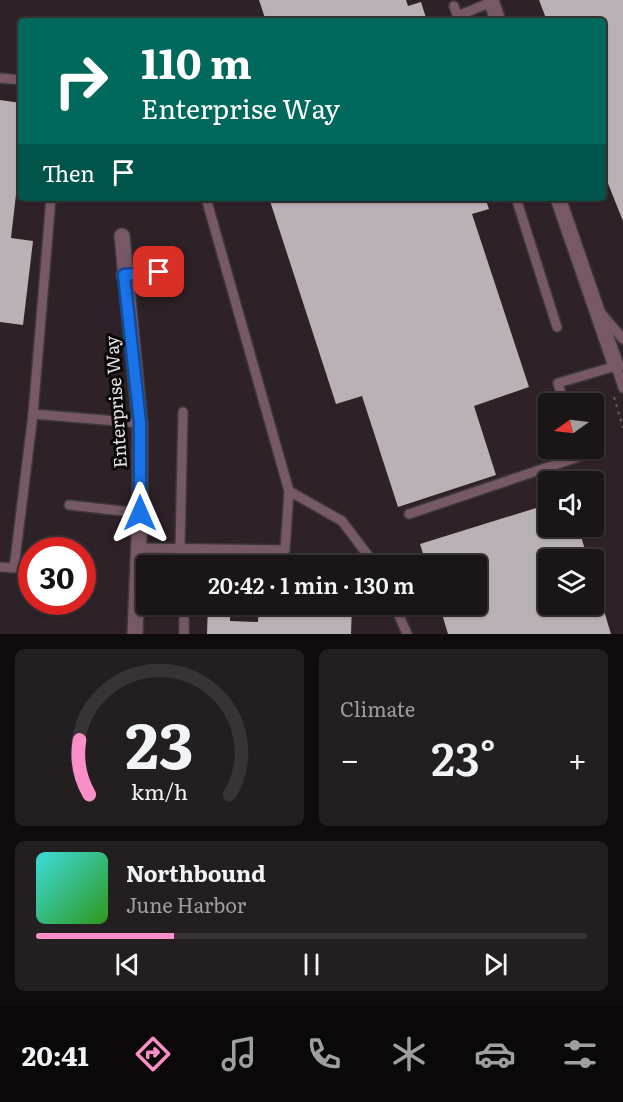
<!DOCTYPE html>
<html lang="en">
<head>
<meta charset="utf-8">
<style>
	body { margin:0; font-family:Literata,serif; background:#231e20; color:#f1f3f6; height:100vh; display:flex; flex-direction:column; font-size:22px; white-space:nowrap }
	* { box-sizing:border-box; margin:0 }
	p { font-size:20px; color:#9f9fa1 }
	.icon { flex:none; width:33px; height:33px; fill:none; stroke:currentColor; stroke-width:2; stroke-linecap:round; stroke-linejoin:round }
	.map { position:relative; height:634px; overflow:hidden }
	.details { display:flex; flex-direction:column; gap:15px; padding:15px; background:#0e0c0d; flex:1 }
	.details>* { flex:none }
	.hud { position:absolute; left:18px; top:18px; width:588px; height:183px; border-radius:6px; box-shadow:0 2px 4px #0004,0 0 0 2px #383436; background:#00695c; color:#fff; overflow:hidden }
	.needle { width:39px; rotate:256deg }
	.fabs { position:absolute; left:538px; top:393px; display:grid; gap:12px }
	.fabs a { display:grid; place-items:center; width:66px; height:66px; border-radius:6px; background:#1a1517; box-shadow:0 2px 4px #0004,0 0 0 2px #383436; font-size:30px }
	.speed { position:absolute; left:18px; top:537px; display:flex; gap:12px; font-size:30px; font-weight:700; text-align:center }
	.speed>* { display:grid; place-content:center; width:78px; height:78px; border-radius:50%; background:#1a1517; box-shadow:0 2px 4px #0004,0 0 0 2px #383436; line-height:1 }
	.speed .limit { border:9px solid #d22; background:#fff; color:#111 }
	.pin { position:absolute; display:grid; place-items:center; width:51px; height:51px; color:#fff; margin:-26px; border-radius:12px; box-shadow:0 3px 9px #0006 }
	.me { position:absolute; width:66px; margin:-33px; rotate:0deg; stroke-linejoin:round; filter:drop-shadow(0 0 4px #0008) }
	.turn { display:flex; align-items:center; gap:21px; height:126px; padding:0 24px; font-size:27px }
	.turn .icon { width:78px; height:78px; stroke-width:2.5 }
	.turn b { display:block; font-size:42px; line-height:51px }
	.then { display:flex; align-items:center; height:57px; padding:0 24px; background:#0003; gap:12px; font-size:22px }
	.big { font-size:45px; font-weight:600; line-height:1.1 }
	.details .tile { flex:1; display:flex; flex-direction:column; justify-content:center; gap:9px; min-width:0; padding:0 21px; border-radius:9px; background:#231e20 }
	.details .dial { align-items:center; gap:0 }
	.dial svg { height:156px; overflow:visible; fill:none; stroke:#383436; stroke-width:7; stroke-linecap:round; text-anchor:middle }
	.dial text { fill:#f1f3f6; stroke:none }
	.song { display:flex; align-items:center; gap:18px }
	.cover { width:72px; height:72px; border-radius:9px; background:linear-gradient(135deg,hsl(180 70% 55%),hsl(110 70% 35%)) }
	.played { height:6px; border-radius:3px; background:linear-gradient(90deg,#fa8fc8 25%,#383436 25%) }
	.keys { display:flex; justify-content:space-around; direction:ltr }
	.heat { display:flex; justify-content:space-between; align-items:center; font-size:33px; direction:ltr }
	.details .tiles { flex:1; display:grid; gap:15px; grid-template-columns:1fr 1fr }
	.tile:last-child { grid-column:span 2 }
	.trip { position:absolute; left:136px; top:555px; width:351px; height:60px; border-radius:6px; background:#1a1517; box-shadow:0 2px 4px #0004,0 0 0 2px #383436; font-weight:600; line-height:60px; text-align:center }
	.dock { display:flex; height:96px; justify-content:space-around; align-items:center; background:#0a0809; color:#9f9fa1 }
	.dock .icon { width:42px; height:42px }
	.dock .selected { color:#fa8fc8 }
	.dock b { font-size:27px; color:#f1f3f6 }
	.map>svg:first-child { display:block }
	.built { fill:#2e2228; fill-rule:evenodd }
	.building { fill:#b9b1b5 }
	.lines { fill:none; stroke-linecap:round; stroke-linejoin:round }
	.service-casing { stroke:#3e383b; stroke-width:12 }
	.minor-casing { stroke:#3e383b; stroke-width:18 }
	.path { stroke:#625c5f; stroke-width:2; stroke-dasharray:3 4.5; stroke-linecap:butt }
	.service { stroke:#765867; stroke-width:9 }
	.minor { stroke:#765867; stroke-width:15 }
	.route-casing { stroke:#114b97; stroke-width:15 }
	.route { stroke:#1a73e8; stroke-width:10 }
	.labels { text-anchor:middle; dominant-baseline:central; stroke-width:6; stroke-linejoin:round; paint-order:stroke }
	.street-label { font-size:18px; fill:#e7e3e5; stroke:#090708 }
</style>
</head>
<body>
<div class="map">
<svg width="623" height="634" viewBox="0 0 623 634">
	<rect width="100%" height="100%" fill="#221c1f"/>
	<path class="built" d="M0,0H623V634H0ZM21,21H603V198H21ZM549,404H594V448H549ZM549,482H594V526H549ZM32,550H82V602H32ZM549,560H594V604H549ZM147,566H477V604H147Z"/>
	<g class="building">
		<path d="M259,0H406L408,6L421,2L427,21H266Z"/>
		<path d="M539,0H623V221L603,171V21H547Z"/>
		<path d="M0,100L21,103V151L11,238L33,241L23,325L0,322Z"/>
		<path d="M269,198H485L489,209L472,214L529,387L474,406L496,475L398,507L362,396L336,404Z"/>
		<path d="M549,504V526H578L588,560H549V604H602L611,634H448L439,604H477V566H427L420,544Z"/>
		<path d="M208,604H230V621L258,622L259,604H352L351,634H207Z"/>
	</g>
	<g class="lines">
		<g class="service-casing">
			<g id="service">
				<path d="M454,6L459,21"/>
				<path d="M457,16L492,2"/>
				<path d="M0,78L21,80"/>
				<path d="M206,198L289,491"/>
				<path d="M516,198L557,327"/>
				<path d="M601,313L623,339"/>
				<path d="M564,404L558,383L616,366L623,388"/>
				<path d="M183,412L180,548L185,556V566"/>
				<path d="M33,414L140,423"/>
				<path d="M69,505L140,513"/>
				<path d="M409,514L578,457L576,448"/>
				<path d="M138,548L285,550L289,491L342,521L376,566"/>
				<path d="M0,567L14,568L33,414L51,198"/>
				<path d="M394,604L407,634"/>
				<path d="M184,634V604"/>
			</g>
		</g>
		<g class="minor-casing">
			<g id="minor">
				<path d="M491,0L498,21"/>
				<path d="M558,198L616,366"/>
				<path d="M122,236L140,423V513L135,634"/>
				<path d="M124,275L159,272"/>
			</g>
		</g>
		<path class="path" d="M614,397L623,428"/>
		<use href="#service" class="service"/>
		<use href="#minor" class="minor"/>
	</g>
	<g class="lines">
		<g class="route-casing">
			<path id="route" d="M140,513V423L124,275L159,272"/>
		</g>
		<use href="#route" class="route"/>
	</g>
	<g class="labels">
		<g class="street-label">
			<text transform="translate(115 402) rotate(-94)">Enterprise Way</text>
		</g>
	</g>
</svg>
<div class="fabs">
<a><svg class="needle" viewBox="-14 -14 28 28"><path d="M0-13l5 13h-10z" fill="#e53935"/><path d="M0 13l5-13h-10z" fill="#9f9fa1"/></svg></a>
<a><svg class="icon" aria-label="sound" viewBox="0 0 24 24"><path d="M4 9h4l5-4v14l-5-4H4zM17 9q2 3 0 6"/></svg></a>
<a><svg class="icon" aria-label="layers" viewBox="0 0 24 24"><path d="M12 4l9 5-9 5-9-5zM3 14l9 5 9-5"/></svg></a>
</div>
<div class="speed"><div class="limit">30</div></div>
<div class="pin" style="left:159px;top:272px;background:#d93025"><svg class="icon" aria-label="arrive" viewBox="0 0 24 24"><path d="M6 21V4h12l-3 4 3 4H6"/></svg></div>
<svg class="me" style="left:140px;top:513px" viewBox="-20 -20 40 40"><path d="M0-17L14 15 0 8-14 15z" fill="#1a73e8" stroke="#fff" stroke-width="4"/></svg>
<div class="trip">20:42 · 1 min · 130 m</div>
<div class="hud">
<div class="turn"><svg class="icon" aria-label="right" viewBox="0 0 24 24"><path d="M7 20v-9h11M14 6l5 5-5 5"/></svg><div><b>110 m</b>Enterprise Way</div></div>
<div class="then">Then<svg class="icon" aria-label="arrive" viewBox="0 0 24 24"><path d="M6 21V4h12l-3 4 3 4H6"/></svg></div>
</div>
</div>
<section class="details">
<div class="tiles">
<div class="tile dial"><svg viewBox="0 0 100 80">
<path d="M14 69A42 42 0 1 1 86 69"/>
<path d="M14 69A42 42 0 0 1 9 41" stroke="#fa8fc8"/>
<text x="50" y="56" font-size="32" font-weight="700">23</text>
<text x="50" y="72" font-size="11">km/h</text>
</svg></div>
<div class="tile"><p>Climate</p>
<div class="heat"><a>−</a><b class="big">23°</b><a>+</a></div>
</div>
<div class="tile">
<div class="song"><i class="cover"></i><div><b>Northbound</b><p>June Harbor</p></div></div>
<div class="played"></div>
<div class="keys"><svg class="icon" aria-label="previous" viewBox="0 0 24 24"><path d="M18 5L8 12l10 7zM5 5v14"/></svg><svg class="icon" aria-label="pause" viewBox="0 0 24 24"><path d="M8 5v14M16 5v14"/></svg><svg class="icon" aria-label="next" viewBox="0 0 24 24"><path d="M6 5l10 7-10 7zM19 5v14"/></svg></div>
</div>
</div>
</section>
<nav class="dock">
<b>20:41</b>
<svg class="icon selected" aria-label="directions" viewBox="0 0 24 24"><path d="M12 3l9 9-9 9-9-9zM9 14v-3h6M13 9l2 2-2 2"/></svg>
<svg class="icon" aria-label="music" viewBox="0 0 24 24"><path d="M9 18V5l10-2v13"/><circle cx="6" cy="18" r="3"/><circle cx="16" cy="16" r="3"/></svg>
<svg class="icon" aria-label="phone" viewBox="0 0 24 24"><path d="M5 4h4l2 5-3 2q2 4 5 5l2-3 5 2v4C11 20 4 13 5 4z"/></svg>
<svg class="icon" aria-label="climate" viewBox="0 0 24 24"><path d="M12 3v18M4 7l16 10M4 17L20 7"/></svg>
<svg class="icon" aria-label="car" viewBox="0 0 24 24"><path d="M5 17H2v-5l4-1 3-4h7l3 4 3 1v5h-3M9 17h6M6 11h13"/><circle cx="7" cy="17" r="2"/><circle cx="17" cy="17" r="2"/></svg>
<svg class="icon" aria-label="filters" viewBox="0 0 24 24"><path d="M4 7h16M4 17h16"/><circle cx="9" cy="7" r="2"/><circle cx="15" cy="17" r="2"/></svg>
</nav>
</body>
</html>
